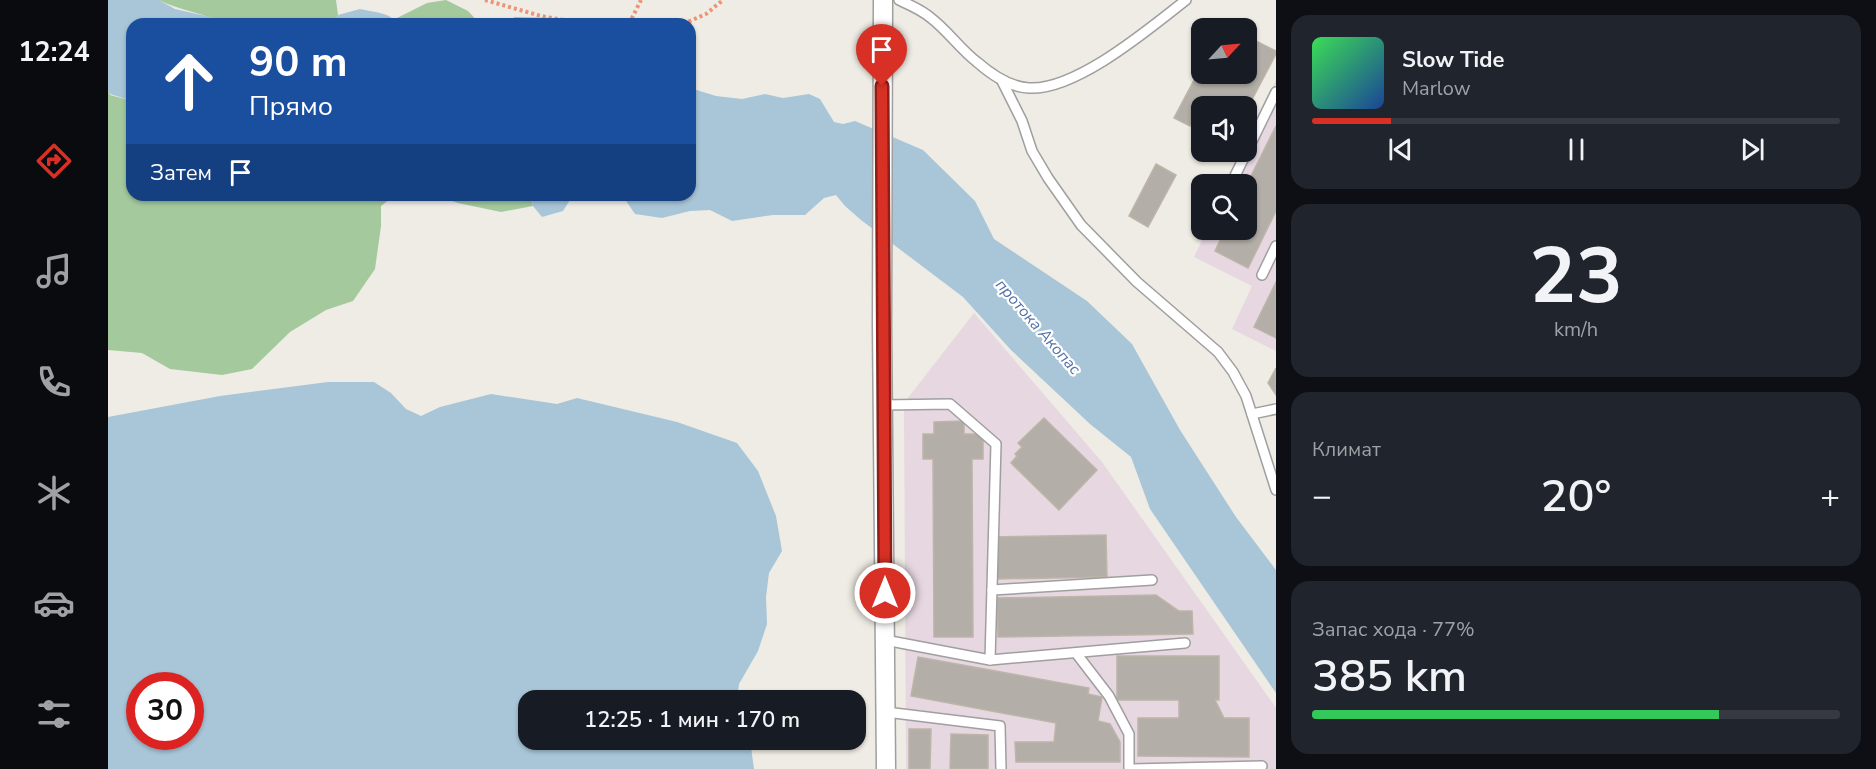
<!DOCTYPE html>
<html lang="ru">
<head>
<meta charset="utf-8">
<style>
	body { margin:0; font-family:"Nunito Sans",sans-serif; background:#20242c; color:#f1f3f6; height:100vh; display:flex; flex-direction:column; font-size:22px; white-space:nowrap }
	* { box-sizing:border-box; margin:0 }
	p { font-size:20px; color:#9ea1a6 }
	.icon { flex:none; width:33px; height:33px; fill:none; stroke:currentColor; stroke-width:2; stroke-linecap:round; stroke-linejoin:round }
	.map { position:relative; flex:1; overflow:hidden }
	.side { display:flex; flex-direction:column; gap:15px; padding:15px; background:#0d0f14; width:600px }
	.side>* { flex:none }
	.guide { position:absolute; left:18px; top:18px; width:570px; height:183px; border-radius:18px; box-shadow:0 2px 4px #0004; background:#1a4fa0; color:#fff; overflow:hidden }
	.needle { width:39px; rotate:64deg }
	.tools { position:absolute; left:1083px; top:18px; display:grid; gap:12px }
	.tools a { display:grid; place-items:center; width:66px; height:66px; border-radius:12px; background:#171b24; box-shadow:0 2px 4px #0004; font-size:30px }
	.speed { position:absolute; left:18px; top:672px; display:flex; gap:12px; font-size:30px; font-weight:700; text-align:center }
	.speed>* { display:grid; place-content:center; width:78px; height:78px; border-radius:50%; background:#171b24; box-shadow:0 2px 4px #0004; line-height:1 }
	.speed .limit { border:9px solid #d22; background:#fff; color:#111 }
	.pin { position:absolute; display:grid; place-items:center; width:51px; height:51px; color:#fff; margin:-62px -26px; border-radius:50% 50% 50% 0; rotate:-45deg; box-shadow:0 0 6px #0007 }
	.pin .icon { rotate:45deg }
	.me { position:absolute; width:66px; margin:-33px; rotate:0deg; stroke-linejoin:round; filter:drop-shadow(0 0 4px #0008) }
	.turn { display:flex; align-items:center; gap:21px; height:126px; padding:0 24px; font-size:27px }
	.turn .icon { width:78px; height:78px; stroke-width:2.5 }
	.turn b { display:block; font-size:42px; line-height:51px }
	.then { display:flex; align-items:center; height:57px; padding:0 24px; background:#0003; gap:12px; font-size:22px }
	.big { font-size:45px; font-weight:600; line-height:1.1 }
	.side .tile { flex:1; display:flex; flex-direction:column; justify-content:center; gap:9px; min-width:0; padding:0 21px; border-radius:18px; background:#20242c }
	.side .dial { align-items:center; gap:0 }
	.dial b { font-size:78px; line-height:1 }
	.song { display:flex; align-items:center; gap:18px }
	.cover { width:72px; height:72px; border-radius:9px; background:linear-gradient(135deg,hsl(130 70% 55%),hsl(220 70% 35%)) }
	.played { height:6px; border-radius:3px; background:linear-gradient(90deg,#d93025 15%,#363941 15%) }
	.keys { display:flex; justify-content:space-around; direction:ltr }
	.heat { display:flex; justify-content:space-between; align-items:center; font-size:33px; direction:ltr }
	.charge { height:9px; border-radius:4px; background:linear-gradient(90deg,#34c759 77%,#363941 0) }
	.trip { position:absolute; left:410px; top:690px; width:348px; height:60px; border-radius:18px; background:#171b24; box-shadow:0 2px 4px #0004; font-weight:600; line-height:60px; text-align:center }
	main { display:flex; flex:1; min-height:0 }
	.tabs { display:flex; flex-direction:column; width:108px; justify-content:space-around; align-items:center; background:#090b0e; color:#9ea1a6 }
	.tabs .icon { width:42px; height:42px }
	.tabs .selected { color:#d93025 }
	.tabs b { font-size:27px; color:#f1f3f6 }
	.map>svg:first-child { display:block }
	.industrial { fill:#e6d7e1 }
	.forest { fill:#a3c99d }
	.water { fill:#a8c6d8; fill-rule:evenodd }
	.building { fill:#b3aea7; stroke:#beb5a8; stroke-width:1.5 }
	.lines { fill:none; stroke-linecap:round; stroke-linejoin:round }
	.lane-casing { stroke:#9f9f9f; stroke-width:12 }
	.street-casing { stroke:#9f9f9f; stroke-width:21 }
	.path { stroke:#ed9376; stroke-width:4; stroke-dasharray:3 3; stroke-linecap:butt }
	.lane { stroke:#fff; stroke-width:9 }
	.street { stroke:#fff; stroke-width:18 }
	.route-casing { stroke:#8d1f18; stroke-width:15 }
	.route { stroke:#d93025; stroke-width:10 }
	.labels { text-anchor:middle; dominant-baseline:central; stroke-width:4.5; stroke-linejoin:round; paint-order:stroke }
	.water-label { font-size:16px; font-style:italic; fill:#5270a5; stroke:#fff }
</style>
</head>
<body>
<main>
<nav class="tabs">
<b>12:24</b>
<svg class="icon selected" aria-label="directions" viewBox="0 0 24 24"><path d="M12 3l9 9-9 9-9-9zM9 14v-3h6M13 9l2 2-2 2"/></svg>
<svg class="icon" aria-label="music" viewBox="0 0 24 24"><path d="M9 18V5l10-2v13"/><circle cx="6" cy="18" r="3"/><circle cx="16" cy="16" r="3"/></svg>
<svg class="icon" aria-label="phone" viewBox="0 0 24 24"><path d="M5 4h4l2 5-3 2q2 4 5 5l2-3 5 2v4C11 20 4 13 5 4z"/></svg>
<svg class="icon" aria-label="climate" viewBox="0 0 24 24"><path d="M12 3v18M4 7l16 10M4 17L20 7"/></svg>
<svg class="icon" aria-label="car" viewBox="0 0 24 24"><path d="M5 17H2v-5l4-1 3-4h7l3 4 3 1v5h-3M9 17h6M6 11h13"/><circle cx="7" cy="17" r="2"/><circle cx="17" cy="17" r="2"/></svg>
<svg class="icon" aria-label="filters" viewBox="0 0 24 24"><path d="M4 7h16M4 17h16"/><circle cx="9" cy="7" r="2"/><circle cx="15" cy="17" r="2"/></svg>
</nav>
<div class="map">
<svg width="1168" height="769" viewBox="0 0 1168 769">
	<rect width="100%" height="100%" fill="#eeece4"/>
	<g class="industrial">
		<path d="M1168,80V351L1124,329L1144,286L1086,257L1099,230H1138V184H1120Z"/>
		<path d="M866,313L994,462L1168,708V769H798L796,403Z"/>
	</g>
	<g class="forest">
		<path d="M51,0H228L230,15L223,24H118C97,13 72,11 51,0Z"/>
		<path d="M338,0L360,11L372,24H290L287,19L319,3Z"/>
		<path d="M407,17L446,18L454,24H393Z"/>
		<path d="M0,91L2,95L24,101V195H287L273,206V226L267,269L245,301L218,310L182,332L144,369L114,375L62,369L34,353L0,350Z"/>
		<path d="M327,195H422L425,206L393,212L350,203Z"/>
	</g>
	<g class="water">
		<path d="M0,0H51L67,9L107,18L118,24H24V101L2,94L0,91Z"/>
		<path d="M252,9C265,12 282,12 290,24H223L230,15Z"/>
		<path d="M582,88L608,96L634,99L657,94L675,98L701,94L712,99L726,122L735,124L747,121L815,150L867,201L886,239L979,301L1024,344L1072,430L1128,517L1168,570V693L1042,509L1023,457L982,424L903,350L855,297L753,220L737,206L728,195L716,198L697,215H665L624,221L602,210L582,211L554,218L527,214L514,195H582Z"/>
		<path d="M422,195H465L455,211L434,217L425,206Z"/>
		<path d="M220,382H266L283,393L298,409L313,416L332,407L383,394L449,404L469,398L569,422L629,443L650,471L668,516L674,551L661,573L658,597L659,624L650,651L631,684L629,700H420V740H639L643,747L646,769H0V417L112,396ZM32,686H82V736H32Z"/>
	</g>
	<g class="building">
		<path d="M1144,39L1168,51V54L1138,111V106H1094V114L1089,112L1082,126L1066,118L1094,65V74H1138V50Z"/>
		<path d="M1168,126V211L1140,268L1107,251L1117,230H1138V186Z"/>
		<path d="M1048,164L1068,175L1040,227L1021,216Z"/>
		<path d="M1168,282V338L1146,327Z"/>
		<path d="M1168,368V395L1160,383Z"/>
		<path d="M936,418L989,470L951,510L903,463L909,456L907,454L914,447L910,443Z"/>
		<path d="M856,421V434H875V459H864L865,637H826L825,459H815V434H826V422Z"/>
		<path d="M998,535L999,577L887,579L886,537Z"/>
		<path d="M1048,595L1071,611H1084L1085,634L890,637L889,598Z"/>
		<path d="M1009,656H1111V700H1107L1116,718H1141V757L1030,756V718H1071V700H1009Z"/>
		<path d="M810,657L981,688L980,694L994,697L990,721L1002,724L1012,742V762H908L907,742H946L948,723L803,696Z"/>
		<path d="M801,729H823L822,769H801Z"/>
		<path d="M843,734L880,735V769H842Z"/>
	</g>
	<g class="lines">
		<g class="lane-casing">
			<g id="lane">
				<path d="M791,0C802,5 814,10 823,18C840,31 852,49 869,62C884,75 901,87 921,88C968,91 1042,28 1078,0"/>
				<path d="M894,81L914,121L924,151L940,178L973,225L1029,282L1110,352L1125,372L1138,396L1168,490"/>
				<path d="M1123,184L1168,92"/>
				<path d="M1154,275L1168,246"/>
				<path d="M775,405L842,404L888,444L882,660L777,640"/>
				<path d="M1144,414L1168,409"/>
				<path d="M884,590L1044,580"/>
				<path d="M968,653L1001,696L1021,734V769"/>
				<path d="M882,660L1077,643"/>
				<path d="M778,712L892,726L893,769"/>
				<path d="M1024,769L1154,766"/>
			</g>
		</g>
		<g class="street-casing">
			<path id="street" d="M775,0L774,325L778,769"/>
		</g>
		<g class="path">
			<path d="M377,0L433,16L477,24"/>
			<path d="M521,24L533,0"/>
			<path d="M575,24L598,14L615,0"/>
		</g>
		<use href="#lane" class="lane"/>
		<use href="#street" class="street"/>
	</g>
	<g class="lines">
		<g class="route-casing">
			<path id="route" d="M774,86L777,593"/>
		</g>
		<use href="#route" class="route"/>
	</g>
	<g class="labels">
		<g class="water-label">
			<text transform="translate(930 327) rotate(49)">протока Акопас</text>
		</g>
	</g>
</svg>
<div class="tools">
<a><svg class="needle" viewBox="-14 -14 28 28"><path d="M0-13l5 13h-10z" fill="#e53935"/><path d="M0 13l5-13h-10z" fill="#9ea1a6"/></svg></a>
<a><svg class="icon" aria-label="sound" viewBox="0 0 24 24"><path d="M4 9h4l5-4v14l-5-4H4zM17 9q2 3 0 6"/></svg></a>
<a><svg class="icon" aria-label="search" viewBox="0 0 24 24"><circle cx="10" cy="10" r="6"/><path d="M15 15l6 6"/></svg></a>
</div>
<div class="speed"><div class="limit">30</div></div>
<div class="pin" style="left:774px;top:86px;background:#d93025"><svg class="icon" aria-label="arrive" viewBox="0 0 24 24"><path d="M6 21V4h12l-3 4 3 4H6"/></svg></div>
<svg class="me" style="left:777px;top:593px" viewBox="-20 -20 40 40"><circle r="17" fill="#d93025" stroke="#fff" stroke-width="3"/><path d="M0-11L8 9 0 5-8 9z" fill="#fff"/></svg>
<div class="trip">12:25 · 1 мин · 170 m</div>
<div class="guide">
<div class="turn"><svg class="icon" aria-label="ahead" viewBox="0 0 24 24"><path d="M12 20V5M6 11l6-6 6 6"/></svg><div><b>90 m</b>Прямо</div></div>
<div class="then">Затем<svg class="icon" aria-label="arrive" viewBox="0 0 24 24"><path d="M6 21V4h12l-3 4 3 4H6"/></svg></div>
</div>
</div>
<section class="side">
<div class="tile">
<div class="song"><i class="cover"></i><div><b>Slow Tide</b><p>Marlow</p></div></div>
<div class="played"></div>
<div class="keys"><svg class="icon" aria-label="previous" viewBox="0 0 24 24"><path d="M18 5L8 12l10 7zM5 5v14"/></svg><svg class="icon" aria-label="pause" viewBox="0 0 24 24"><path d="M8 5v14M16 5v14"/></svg><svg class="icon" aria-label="next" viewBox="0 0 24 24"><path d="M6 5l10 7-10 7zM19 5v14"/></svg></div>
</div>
<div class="tile dial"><b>23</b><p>km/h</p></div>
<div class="tile"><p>Климат</p>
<div class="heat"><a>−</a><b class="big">20°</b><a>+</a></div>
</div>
<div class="tile"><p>Запас хода · 77%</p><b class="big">385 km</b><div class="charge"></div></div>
</section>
</main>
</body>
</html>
